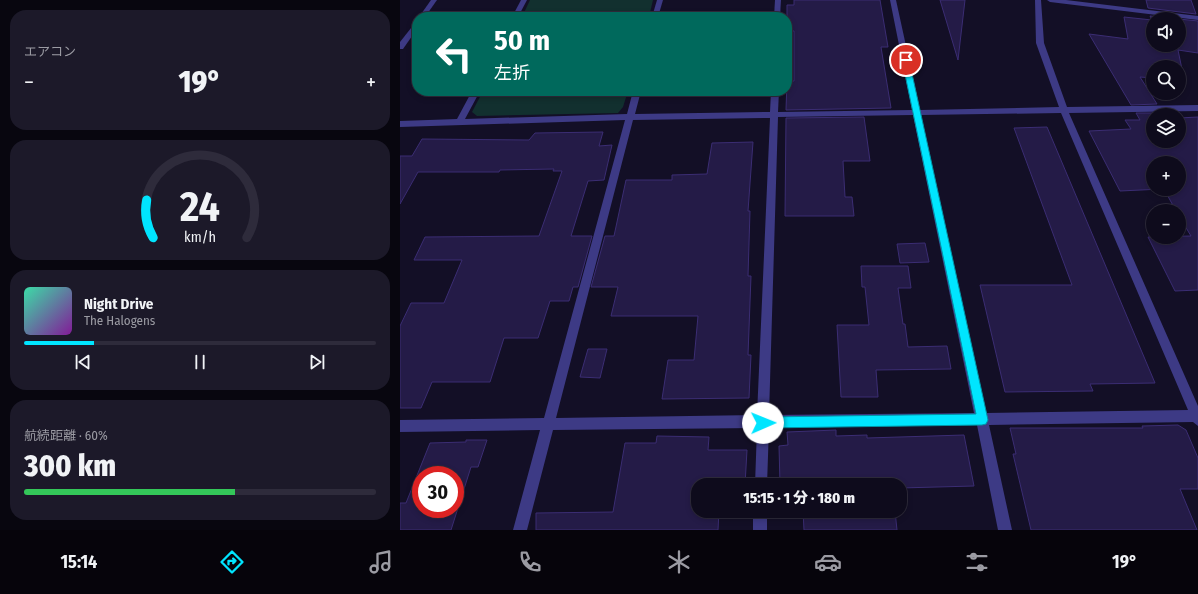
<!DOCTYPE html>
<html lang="ja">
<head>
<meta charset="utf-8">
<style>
	body { margin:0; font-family:"Fira Sans Condensed","Noto Sans JP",sans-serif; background:#1c1929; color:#f1f3f6; height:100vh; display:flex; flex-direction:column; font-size:15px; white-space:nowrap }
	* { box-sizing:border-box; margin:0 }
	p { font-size:13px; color:#9b9ba3 }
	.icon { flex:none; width:22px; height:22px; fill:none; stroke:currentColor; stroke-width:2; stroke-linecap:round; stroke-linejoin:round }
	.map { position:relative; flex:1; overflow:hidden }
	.drawer { display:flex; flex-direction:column; gap:10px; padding:10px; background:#08060f; width:400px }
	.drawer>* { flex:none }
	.banner { position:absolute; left:12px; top:12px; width:380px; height:84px; border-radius:16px; box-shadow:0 2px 6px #0003,0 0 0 1px #2e2b3b; background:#00695c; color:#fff; overflow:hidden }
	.tools { position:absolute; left:746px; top:12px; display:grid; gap:8px }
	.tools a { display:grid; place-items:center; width:40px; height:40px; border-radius:50%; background:#0e0b1c; box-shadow:0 2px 6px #0003,0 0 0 1px #2e2b3b; font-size:20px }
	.speed { position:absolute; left:12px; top:466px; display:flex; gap:8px; font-size:20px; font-weight:700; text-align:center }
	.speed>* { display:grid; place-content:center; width:52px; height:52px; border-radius:50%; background:#0e0b1c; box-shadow:0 2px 6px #0003,0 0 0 1px #2e2b3b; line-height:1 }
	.speed .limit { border:6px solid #d22; background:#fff; color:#111 }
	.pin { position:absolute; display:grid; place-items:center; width:34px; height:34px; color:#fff; margin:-17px; border:2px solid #fff; border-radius:50%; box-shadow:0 1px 4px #0007 }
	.me { position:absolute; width:44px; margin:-22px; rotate:89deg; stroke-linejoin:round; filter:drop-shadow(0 0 3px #0008) }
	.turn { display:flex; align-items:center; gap:14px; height:84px; padding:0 16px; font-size:18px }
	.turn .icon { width:52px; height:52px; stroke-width:2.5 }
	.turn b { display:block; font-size:28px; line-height:34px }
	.big { font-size:30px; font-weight:800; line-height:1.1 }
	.drawer .card { flex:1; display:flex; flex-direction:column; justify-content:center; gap:6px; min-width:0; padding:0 14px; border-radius:16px; background:#1c1929 }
	.drawer .dial { align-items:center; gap:0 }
	.dial svg { height:104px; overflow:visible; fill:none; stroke:#2e2b3b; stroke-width:7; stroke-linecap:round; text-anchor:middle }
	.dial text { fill:#f1f3f6; stroke:none }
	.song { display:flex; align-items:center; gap:12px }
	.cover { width:48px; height:48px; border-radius:6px; background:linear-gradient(135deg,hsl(160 70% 55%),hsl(290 70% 35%)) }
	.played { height:4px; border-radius:2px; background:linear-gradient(90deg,#00e5ff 20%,#2e2b3b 20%) }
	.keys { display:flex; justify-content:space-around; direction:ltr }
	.heat { display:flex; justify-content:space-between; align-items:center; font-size:22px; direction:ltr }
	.charge { height:6px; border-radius:3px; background:linear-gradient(90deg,#34c759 60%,#2e2b3b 0) }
	.trip { position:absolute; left:291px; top:478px; width:216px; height:40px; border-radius:16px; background:#0e0b1c; box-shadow:0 2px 6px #0003,0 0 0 1px #2e2b3b; font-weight:800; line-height:40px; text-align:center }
	.dock { display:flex; height:64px; justify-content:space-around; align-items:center; background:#06040b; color:#9b9ba3 }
	.dock .icon { width:28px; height:28px }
	.dock .current { color:#00e5ff }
	.dock b { font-size:18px; color:#f1f3f6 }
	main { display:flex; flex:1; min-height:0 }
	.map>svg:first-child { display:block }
	.green { fill:#12302f }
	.building { fill:#241b47; stroke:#3b2d73; fill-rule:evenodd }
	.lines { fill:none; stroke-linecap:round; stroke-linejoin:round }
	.minor { fill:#3d3a85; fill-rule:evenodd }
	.route { fill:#00e5ff; stroke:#0095a6 }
</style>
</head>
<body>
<main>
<section class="drawer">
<div class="card"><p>エアコン</p>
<div class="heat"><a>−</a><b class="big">19°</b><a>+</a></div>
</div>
<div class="card dial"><svg viewBox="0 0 100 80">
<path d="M14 69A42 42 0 1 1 86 69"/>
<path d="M14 69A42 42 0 0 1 9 40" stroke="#00e5ff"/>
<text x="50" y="56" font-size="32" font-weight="700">24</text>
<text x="50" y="72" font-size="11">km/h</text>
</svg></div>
<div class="card">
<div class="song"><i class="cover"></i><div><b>Night Drive</b><p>The Halogens</p></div></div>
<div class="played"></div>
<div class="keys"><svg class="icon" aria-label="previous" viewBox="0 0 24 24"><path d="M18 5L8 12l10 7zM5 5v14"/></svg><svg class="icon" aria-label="pause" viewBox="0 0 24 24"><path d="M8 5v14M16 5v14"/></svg><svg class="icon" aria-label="next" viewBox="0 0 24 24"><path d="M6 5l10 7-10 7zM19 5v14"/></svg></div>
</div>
<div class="card"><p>航続距離 · 60%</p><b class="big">300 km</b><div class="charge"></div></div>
</section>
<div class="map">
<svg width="798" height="530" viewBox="0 0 798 530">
	<rect width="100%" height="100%" fill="#130f26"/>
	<g class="green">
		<path d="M130,0H253L249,17H122Z"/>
		<path d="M83,91H228L223,107L218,113L77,116L72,112Z"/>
	</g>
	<g class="building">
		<path d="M394,0H480L488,47H481L491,108L386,110L387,81H394V31H387V5H394Z"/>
		<path d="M540,0H565L558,60Z"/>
		<path d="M746,0H791L796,14L748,8Z"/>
		<path d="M750,16L777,19H753V45H779V19L798,21V53L778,50L784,79H779V67H753V78L740,77L757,104L731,105L689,34L728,39L724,17L752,20Z"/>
		<path d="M736,113H763L764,115H753V141H779V118L798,117V290L775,291L748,237L791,236L779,216V211H776L764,189H779V163H753V189H762L720,191L689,131L731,129L725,120H740Z"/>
		<path d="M464,117L470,161H443L445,197H452L454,216H385L386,118Z"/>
		<path d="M647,127L755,383L690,384L693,391L605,392L580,285H672L614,128Z"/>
		<path d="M203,132L199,146L212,145L204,180L188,181L171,236H192L178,287H173L169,301H150L138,338H104L90,382H32L21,408H0V326L11,303H44L62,260H14L25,237L139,236L162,171H153L154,169L100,170L99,172H18L0,204V156H12L22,139L129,140L135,133Z"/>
		<path d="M353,142L348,211H350L348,276H351L348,355H351L349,398L262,399L268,360H294L298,316H211L218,287H191L205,236H214L226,180H272V175L307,174L312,143Z"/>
		<path d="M525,243L529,262L500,263L497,244Z"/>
		<path d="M461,266H508L511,288H498L503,324H505L508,347L547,346L551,369L476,370L478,397H441L437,325H469L465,287H462Z"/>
		<path d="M188,349H207L200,378L180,377Z"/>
		<path d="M778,425L786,430L798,458V489H780L797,530H631L613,454H616L610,428H743L742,426Z"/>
		<path d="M436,430V436L467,435V438L564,435L574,486L500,488V485H402V483L380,484L379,446L388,445L387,432Z"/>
		<path d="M257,436L309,437L308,450H347L345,485H298V511H319L318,530H136V513L213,512L225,443H256Z"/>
		<path d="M66,440H87L78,467H71L51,530H0V503H6L30,443L66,442ZM21,475H55V509H21Z"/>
		<path d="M403,511H495L497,530H404Z"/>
	</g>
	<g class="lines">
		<g class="minor">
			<path d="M31,0H37L25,17H19Z"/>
			<path d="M121,0H127L118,17H112Z"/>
			<path d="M257,0H263L258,17H252Z"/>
			<path d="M375,0H381L380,17H374Z"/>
			<path d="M490,0H496L520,110L659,107L636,43L635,0H641L644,43L667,107L798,105V111L669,113L798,406V426L793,422L589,425L612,530H598L577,425L369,427L367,485H355L357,428L153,430L127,530H113L140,430L0,432V420L144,418L225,120L0,127V121L57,119L72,91H80L65,119L227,114L233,91H241L235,114L370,112L371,91H379L378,112L512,110ZM661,113L788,410L586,413L521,115ZM513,115L574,413L369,415L378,117ZM370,118L357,415L156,418L233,120Z"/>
			<path d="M647,0H666L798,16V20L650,2Z"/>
			<path d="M17,22V29L3,49H0V42L15,23Z"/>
			<rect x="353" y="511" width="14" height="19"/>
		</g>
	</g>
	<path class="route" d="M503,58L509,60L588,420L586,424L582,425L363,428L360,427L358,423L360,419L363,417L576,414L502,60Z"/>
</svg>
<div class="tools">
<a><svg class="icon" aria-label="sound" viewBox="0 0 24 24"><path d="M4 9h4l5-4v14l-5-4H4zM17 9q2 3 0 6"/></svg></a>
<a><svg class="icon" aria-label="search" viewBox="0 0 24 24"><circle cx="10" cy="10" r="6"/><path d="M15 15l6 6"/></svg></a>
<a><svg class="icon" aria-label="layers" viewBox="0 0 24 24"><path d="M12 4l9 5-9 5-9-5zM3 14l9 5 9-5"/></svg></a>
<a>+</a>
<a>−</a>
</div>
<div class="speed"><div class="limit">30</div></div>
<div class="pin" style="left:506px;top:60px;background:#d93025"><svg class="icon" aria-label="arrive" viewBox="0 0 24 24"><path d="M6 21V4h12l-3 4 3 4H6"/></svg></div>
<svg class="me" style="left:363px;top:423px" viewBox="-20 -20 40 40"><circle r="19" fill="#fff"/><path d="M0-13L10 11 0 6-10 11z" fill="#00e5ff"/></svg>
<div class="trip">15:15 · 1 分 · 180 m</div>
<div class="banner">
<div class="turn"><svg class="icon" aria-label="left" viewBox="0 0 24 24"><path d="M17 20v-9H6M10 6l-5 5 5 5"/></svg><div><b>50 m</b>左折</div></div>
</div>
</div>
</main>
<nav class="dock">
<b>15:14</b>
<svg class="icon current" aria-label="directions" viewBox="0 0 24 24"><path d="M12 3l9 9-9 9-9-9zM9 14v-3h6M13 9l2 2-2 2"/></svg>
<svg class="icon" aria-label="music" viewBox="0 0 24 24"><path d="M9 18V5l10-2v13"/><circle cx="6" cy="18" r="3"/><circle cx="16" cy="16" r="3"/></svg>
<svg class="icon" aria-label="phone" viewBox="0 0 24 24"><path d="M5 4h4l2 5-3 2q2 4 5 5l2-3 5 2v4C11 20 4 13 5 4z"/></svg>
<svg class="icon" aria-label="climate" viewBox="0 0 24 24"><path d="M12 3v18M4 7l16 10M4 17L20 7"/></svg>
<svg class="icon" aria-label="car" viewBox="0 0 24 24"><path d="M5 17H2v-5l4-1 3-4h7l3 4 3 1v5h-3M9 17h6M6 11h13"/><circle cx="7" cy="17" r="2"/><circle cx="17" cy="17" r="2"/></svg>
<svg class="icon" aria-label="filters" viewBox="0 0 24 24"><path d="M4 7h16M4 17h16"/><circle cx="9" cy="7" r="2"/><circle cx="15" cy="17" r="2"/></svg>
<b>19°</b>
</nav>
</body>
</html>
